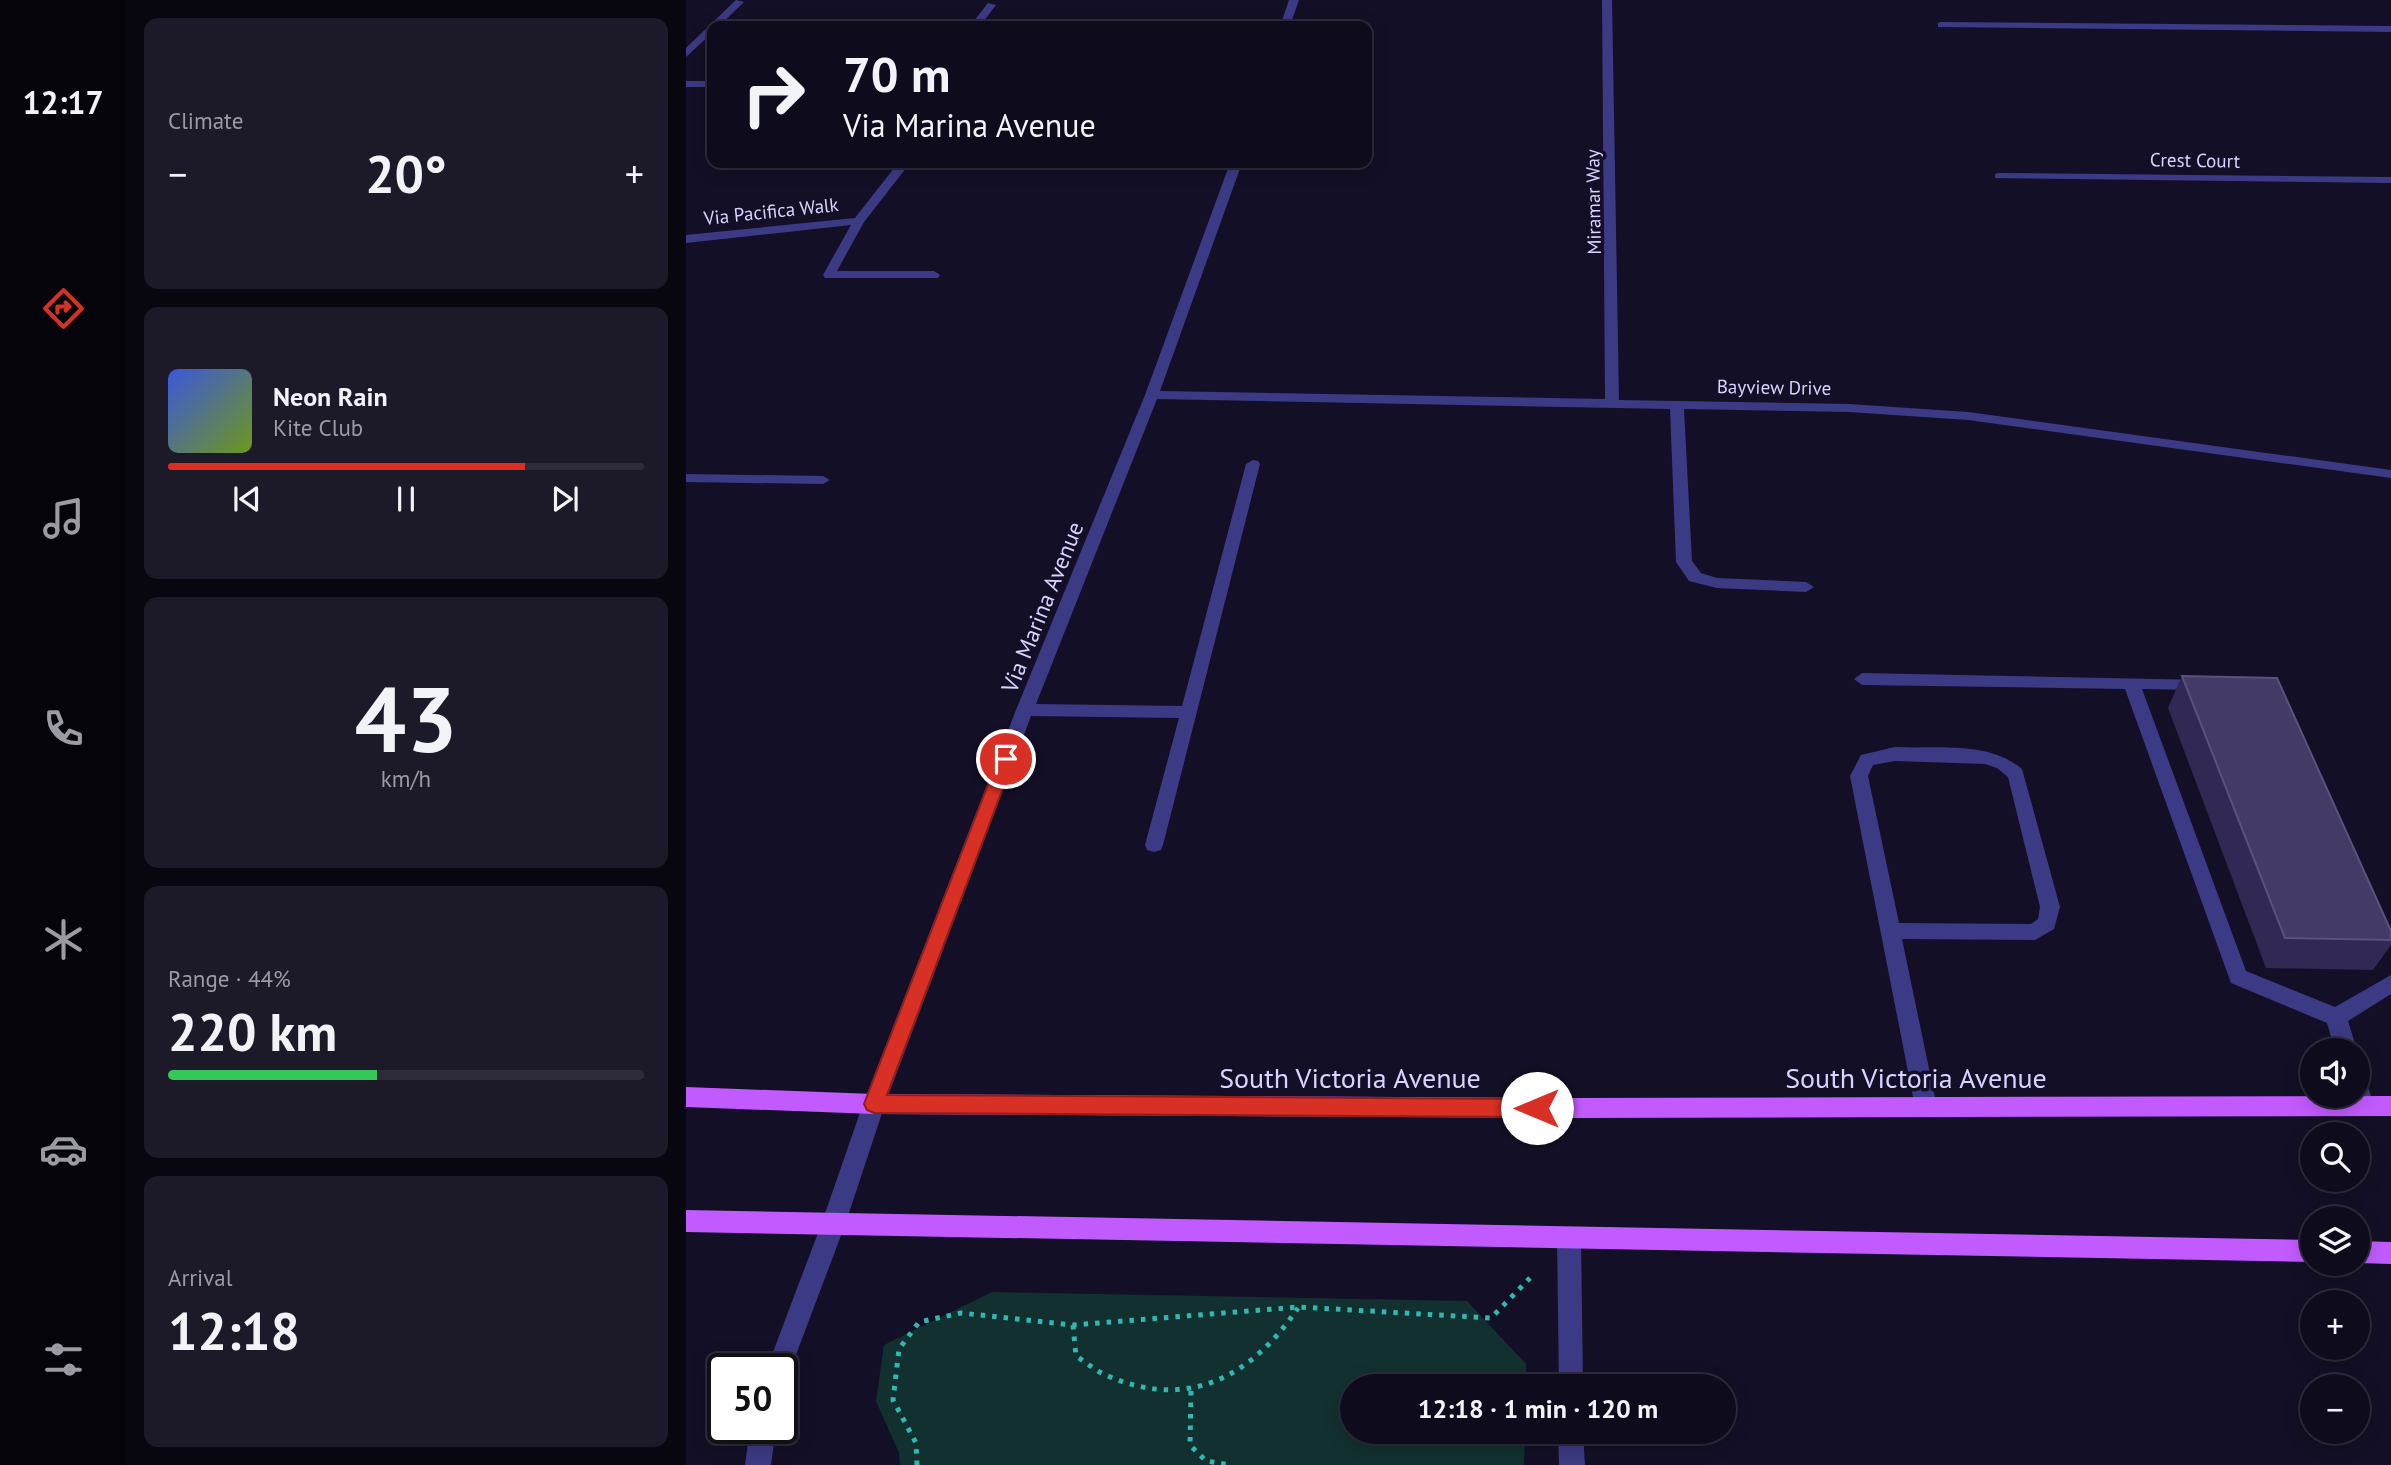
<!DOCTYPE html>
<html lang="en">
<head>
<meta charset="utf-8">
<style>
	body { margin:0; font-family:"PT Sans",sans-serif; background:#1c1929; color:#f1f3f6; height:100vh; display:flex; flex-direction:column; font-size:26px; white-space:nowrap }
	* { box-sizing:border-box; margin:0 }
	p { font-size:23px; color:#9b9ba3 }
	.icon { flex:none; width:38px; height:38px; fill:none; stroke:currentColor; stroke-width:2; stroke-linecap:round; stroke-linejoin:round }
	.map { position:relative; flex:1; overflow:hidden }
	.details { display:flex; flex-direction:column; gap:18px; padding:18px; background:#08060f; width:560px }
	.details>* { flex:none }
	.banner { position:absolute; left:21px; top:21px; width:665px; height:147px; border-radius:14px; box-shadow:0 4px 18px #0003,0 0 0 2px #2e2b3b; background:#0e0b1c; color:#f1f3f6; overflow:hidden }
	.buttons { position:absolute; left:1614px; top:1038px; display:grid; gap:14px }
	.buttons a { display:grid; place-items:center; width:70px; height:70px; border-radius:50%; background:#0e0b1c; box-shadow:0 4px 18px #0003,0 0 0 2px #2e2b3b; font-size:35px }
	.speed { position:absolute; left:21px; top:1353px; display:flex; gap:14px; font-size:35px; font-weight:700; text-align:center }
	.speed>* { display:grid; place-content:center; width:91px; height:91px; border-radius:50%; background:#0e0b1c; box-shadow:0 4px 18px #0003,0 0 0 2px #2e2b3b; line-height:1 }
	.speed .limit { border:4px solid #111; border-radius:10px; background:#fff; color:#111 }
	.pin { position:absolute; display:grid; place-items:center; width:60px; height:60px; color:#fff; margin:-30px; border:4px solid #fff; border-radius:50%; box-shadow:0 2px 7px #0007 }
	.me { position:absolute; width:77px; margin:-38px; rotate:270deg; stroke-linejoin:round; filter:drop-shadow(0 0 5px #0008) }
	.turn { display:flex; align-items:center; gap:24px; height:147px; padding:0 21px; font-size:32px }
	.turn .icon { width:91px; height:91px; stroke-width:2.5 }
	.turn b { display:block; font-size:49px; line-height:60px }
	.big { font-size:52px; font-weight:600; line-height:1.1 }
	.details .card { flex:1; display:flex; flex-direction:column; justify-content:center; gap:10px; min-width:0; padding:0 24px; border-radius:14px; background:#1c1929 }
	.details .dial { align-items:center; gap:0 }
	.dial b { font-size:91px; line-height:1 }
	.song { display:flex; align-items:center; gap:21px }
	.cover { width:84px; height:84px; border-radius:10px; background:linear-gradient(135deg,hsl(230 70% 55%),hsl(80 70% 35%)) }
	.played { height:7px; border-radius:4px; background:linear-gradient(90deg,#d93025 75%,#2e2b3b 75%) }
	.keys { display:flex; justify-content:space-around; direction:ltr }
	.heat { display:flex; justify-content:space-between; align-items:center; font-size:38px; direction:ltr }
	.charge { height:10px; border-radius:5px; background:linear-gradient(90deg,#34c759 44%,#2e2b3b 0) }
	.trip { position:absolute; left:654px; top:1374px; width:396px; height:70px; border-radius:35px; background:#0e0b1c; box-shadow:0 4px 18px #0003,0 0 0 2px #2e2b3b; font-weight:600; line-height:70px; text-align:center }
	main { display:flex; flex:1; min-height:0 }
	.dock { display:flex; flex-direction:column; width:126px; justify-content:space-around; align-items:center; background:#06040b; color:#9b9ba3 }
	.dock .icon { width:49px; height:49px }
	.dock .on { color:#d93025 }
	.dock b { font-size:32px; color:#f1f3f6 }
	.map>svg:first-child { display:block }
	.green { fill:#12302f }
	.lines { fill:none; stroke-linecap:round; stroke-linejoin:round }
	.path { stroke:#2fb8b0; stroke-width:5; stroke-dasharray:4.5 7; stroke-linecap:butt }
	.minor { fill:#3d3a85; fill-rule:evenodd }
	.major { fill:#c25bff; fill-rule:evenodd }
	.wall { fill:#312854 }
	.building { fill:#433a66; stroke:#5a527e; stroke-width:2 }
	.route { fill:#d93025; stroke:#8d1f18; stroke-width:2 }
	.labels { text-anchor:middle; dominant-baseline:central; stroke-width:7; stroke-linejoin:round; paint-order:stroke }
	.far-street-label { font-size:19px; fill:#d9d4ff; stroke:#130f26 }
	.street-label { font-size:23px; fill:#d9d4ff; stroke:#130f26 }
	.near-street-label { font-size:28px; fill:#d9d4ff; stroke:#130f26 }
</style>
</head>
<body>
<main>
<nav class="dock">
<b>12:17</b>
<svg class="icon on" aria-label="directions" viewBox="0 0 24 24"><path d="M12 3l9 9-9 9-9-9zM9 14v-3h6M13 9l2 2-2 2"/></svg>
<svg class="icon" aria-label="music" viewBox="0 0 24 24"><path d="M9 18V5l10-2v13"/><circle cx="6" cy="18" r="3"/><circle cx="16" cy="16" r="3"/></svg>
<svg class="icon" aria-label="phone" viewBox="0 0 24 24"><path d="M5 4h4l2 5-3 2q2 4 5 5l2-3 5 2v4C11 20 4 13 5 4z"/></svg>
<svg class="icon" aria-label="climate" viewBox="0 0 24 24"><path d="M12 3v18M4 7l16 10M4 17L20 7"/></svg>
<svg class="icon" aria-label="car" viewBox="0 0 24 24"><path d="M5 17H2v-5l4-1 3-4h7l3 4 3 1v5h-3M9 17h6M6 11h13"/><circle cx="7" cy="17" r="2"/><circle cx="17" cy="17" r="2"/></svg>
<svg class="icon" aria-label="filters" viewBox="0 0 24 24"><path d="M4 7h16M4 17h16"/><circle cx="9" cy="7" r="2"/><circle cx="15" cy="17" r="2"/></svg>
</nav>
<section class="details">
<div class="card"><p>Climate</p>
<div class="heat"><a>−</a><b class="big">20°</b><a>+</a></div>
</div>
<div class="card">
<div class="song"><i class="cover"></i><div><b>Neon Rain</b><p>Kite Club</p></div></div>
<div class="played"></div>
<div class="keys"><svg class="icon" aria-label="previous" viewBox="0 0 24 24"><path d="M18 5L8 12l10 7zM5 5v14"/></svg><svg class="icon" aria-label="pause" viewBox="0 0 24 24"><path d="M8 5v14M16 5v14"/></svg><svg class="icon" aria-label="next" viewBox="0 0 24 24"><path d="M6 5l10 7-10 7zM19 5v14"/></svg></div>
</div>
<div class="card dial"><b>43</b><p>km/h</p></div>
<div class="card"><p>Range · 44%</p><b class="big">220 km</b><div class="charge"></div></div>
<div class="card"><p>Arrival</p><b class="big">12:18</b></div>
</section>
<div class="map">
<svg width="1705" height="1465" viewBox="0 0 1705 1465">
	<rect width="100%" height="100%" fill="#130f26"/>
	<path class="green" d="M306,1292L781,1301L840,1364V1386H667V1432H839L838,1465H214L213,1453L190,1401L198,1345Z"/>
	<g class="lines">
		<g class="path">
			<path d="M387,1325L390,1356C401,1363 410,1371 422,1376C503,1411 566,1376 612,1308"/>
			<path d="M505,1391L504,1445L520,1461L545,1465"/>
			<path d="M231,1465L230,1443L207,1400L213,1349L233,1322L275,1313L387,1325L613,1307L805,1318L844,1278"/>
		</g>
		<g class="minor">
			<path d="M50,0L58,2L33,26H26V33L0,57V48Z"/>
			<path d="M603,0H613L604,26H594Z"/>
			<path d="M916,0H926L933,400L1163,404L1282,412L1705,470V478L1282,420L1163,412L998,409L1006,561L1015,573L1031,578L1120,582L1128,587L1120,592L1031,588L1003,581L990,562L984,409L471,399L350,704L496,706L560,464L567,460L572,461L574,464L477,845L475,850L468,852L461,850L459,845L493,718L345,716L199,1104L159,1225L105,1368L102,1377L96,1379V1368H81L135,1225L177,1104L330,710L459,395L544,163H556L474,391L919,399Z"/>
			<path d="M302,3L310,5L294,26H284Z"/>
			<path d="M1255,22L1705,26V32L1252,27V23Z"/>
			<rect x="0" y="81" width="26" height="6"/>
			<path d="M212,163H224L178,222L151,271H248L254,275L252,278H139L137,275L165,225L0,243V235L169,218Z"/>
			<path d="M1313,173L1705,177V183L1309,178V174Z"/>
			<path d="M0,474L137,476L144,480L137,484L0,482Z"/>
			<path d="M1176,673L1520,680L1522,684L1520,688L1514,690L1456,689L1560,971L1649,1007L1705,975V994L1662,1021L1671,1050H1649L1641,1023L1545,983L1439,689L1176,685L1168,679Z"/>
			<path d="M1209,747C1251,749 1303,741 1336,769L1374,907L1368,929L1349,940L1216,939L1251,1107L1248,1114L1240,1117L1232,1114L1229,1107L1164,776L1175,755ZM1209,761L1299,764L1311,768L1322,777L1354,907L1352,919L1345,924L1213,923L1182,776L1187,765Z"/>
			<path d="M1671,1075L1679,1078L1688,1105L1685,1112L1677,1115L1669,1112L1663,1096H1671Z"/>
			<path d="M883,1227L891,1230L895,1238L897,1386H873L871,1238L875,1230Z"/>
			<path d="M64,1428H90L85,1465H59Z"/>
			<path d="M872,1432H897L899,1465H873Z"/>
		</g>
		<g class="major">
			<path d="M0,1087L188,1094L879,1098L1705,1096V1116L879,1118L188,1114L0,1107Z"/>
			<path d="M0,1210L1626,1240V1262L0,1232Z"/>
			<path d="M1671,1241L1705,1242V1264L1671,1263Z"/>
		</g>
	</g>
	<path class="wall" d="M1496,676L1705,931V945L1687,970L1580,968L1482,708Z"/>
	<path class="building" d="M1496,676L1591,678L1705,931V940L1599,938Z"/>
	<path class="route" d="M320,753L328,759L201,1095L851,1099L858,1101L861,1108L858,1114L851,1117L188,1113L181,1110L178,1104L312,759Z"/>
	<g class="labels">
		<g class="far-street-label">
			<text transform="translate(1509 160) rotate(1)">Crest Court</text>
			<text transform="translate(907 202) rotate(-91)">Miramar Way</text>
			<text transform="translate(85 211) rotate(-6)">Via Pacifica Walk</text>
			<text transform="translate(1088 387) rotate(1)">Bayview Drive</text>
		</g>
		<g class="street-label">
			<text transform="translate(356 607) rotate(-68)">Via Marina Avenue</text>
		</g>
		<g class="near-street-label">
			<text x="664" y="1077">South Victoria Avenue</text>
			<text x="1230" y="1077">South Victoria Avenue</text>
		</g>
	</g>
</svg>
<div class="buttons">
<a><svg class="icon" aria-label="sound" viewBox="0 0 24 24"><path d="M4 9h4l5-4v14l-5-4H4zM17 9q2 3 0 6"/></svg></a>
<a><svg class="icon" aria-label="search" viewBox="0 0 24 24"><circle cx="10" cy="10" r="6"/><path d="M15 15l6 6"/></svg></a>
<a><svg class="icon" aria-label="layers" viewBox="0 0 24 24"><path d="M12 4l9 5-9 5-9-5zM3 14l9 5 9-5"/></svg></a>
<a>+</a>
<a>−</a>
</div>
<div class="speed"><div class="limit">50</div></div>
<div class="pin" style="left:320px;top:759px;background:#d93025"><svg class="icon" aria-label="arrive" viewBox="0 0 24 24"><path d="M6 21V4h12l-3 4 3 4H6"/></svg></div>
<svg class="me" style="left:851px;top:1108px" viewBox="-20 -20 40 40"><circle r="19" fill="#fff"/><path d="M0-13L10 11 0 6-10 11z" fill="#d93025"/></svg>
<div class="trip">12:18 · 1 min · 120 m</div>
<div class="banner">
<div class="turn"><svg class="icon" aria-label="right" viewBox="0 0 24 24"><path d="M7 20v-9h11M14 6l5 5-5 5"/></svg><div><b>70 m</b>Via Marina Avenue</div></div>
</div>
</div>
</main>
</body>
</html>
